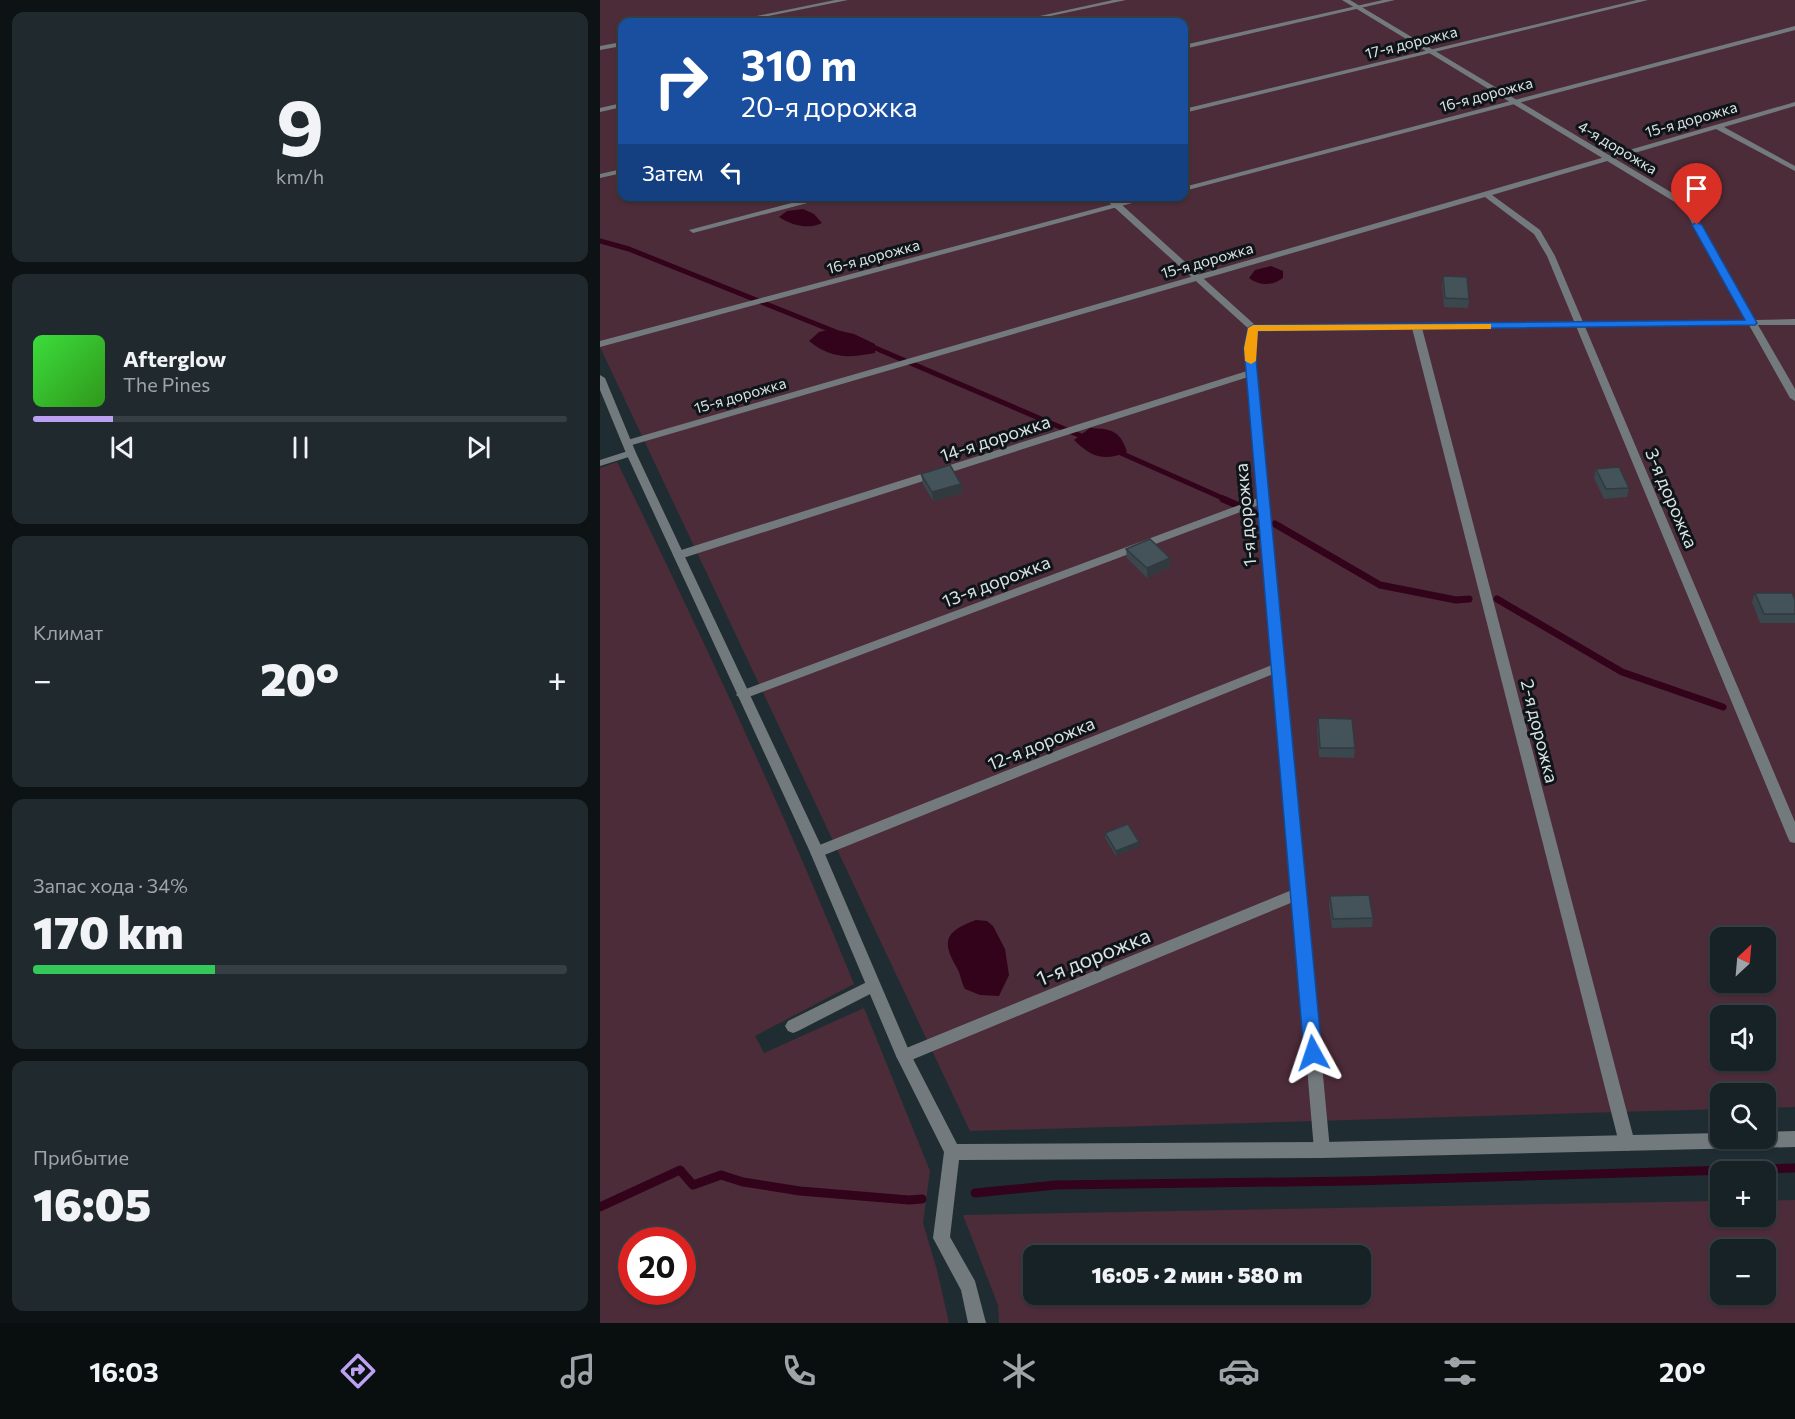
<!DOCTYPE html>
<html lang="ru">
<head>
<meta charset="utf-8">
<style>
	body { margin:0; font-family:Commissioner,sans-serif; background:#202a2e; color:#f1f3f6; height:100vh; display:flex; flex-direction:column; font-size:22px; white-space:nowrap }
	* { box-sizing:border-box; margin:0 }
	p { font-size:20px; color:#9ea4a7 }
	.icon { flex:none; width:33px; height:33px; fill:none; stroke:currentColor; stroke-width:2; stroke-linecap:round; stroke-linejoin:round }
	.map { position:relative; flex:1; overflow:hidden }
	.sheet { display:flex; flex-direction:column; gap:12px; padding:12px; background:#0d1315; width:600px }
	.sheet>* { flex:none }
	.top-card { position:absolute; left:18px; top:18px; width:570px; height:183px; border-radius:12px; box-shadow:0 2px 4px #0004,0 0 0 2px #363f43; background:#1a4fa0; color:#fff; overflow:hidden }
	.needle { width:39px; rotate:26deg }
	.fabs { position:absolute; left:1110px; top:927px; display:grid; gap:12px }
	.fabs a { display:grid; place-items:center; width:66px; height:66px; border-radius:12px; background:#172226; box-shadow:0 2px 4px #0004,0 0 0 2px #363f43; font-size:30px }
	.speed { position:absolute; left:18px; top:1227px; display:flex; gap:12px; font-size:30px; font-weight:700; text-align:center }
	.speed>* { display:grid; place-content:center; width:78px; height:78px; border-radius:50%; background:#172226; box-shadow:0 2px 4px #0004,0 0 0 2px #363f43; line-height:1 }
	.speed .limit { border:9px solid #d22; background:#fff; color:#111 }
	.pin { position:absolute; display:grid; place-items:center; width:51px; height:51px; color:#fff; margin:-62px -26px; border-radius:50% 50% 50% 0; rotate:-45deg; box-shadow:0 0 6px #0007 }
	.pin .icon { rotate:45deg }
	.me { position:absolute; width:66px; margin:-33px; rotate:355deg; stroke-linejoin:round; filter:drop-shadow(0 0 4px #0008) }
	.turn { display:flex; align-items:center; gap:21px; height:126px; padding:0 24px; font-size:27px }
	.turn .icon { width:78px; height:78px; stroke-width:2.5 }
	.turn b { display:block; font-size:42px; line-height:51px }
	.then { display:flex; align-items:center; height:57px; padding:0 24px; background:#0003; gap:12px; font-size:22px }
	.big { font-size:45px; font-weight:800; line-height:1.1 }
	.sheet .widget { flex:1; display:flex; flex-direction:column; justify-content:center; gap:9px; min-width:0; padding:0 21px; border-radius:12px; background:#202a2e }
	.sheet .dial { align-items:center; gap:0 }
	.dial b { font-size:78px; line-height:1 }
	.song { display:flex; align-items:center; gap:18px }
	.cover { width:72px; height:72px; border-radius:9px; background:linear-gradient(135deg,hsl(120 70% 55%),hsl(110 70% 35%)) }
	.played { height:6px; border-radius:3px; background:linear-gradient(90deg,#bca0f2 15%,#363f43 15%) }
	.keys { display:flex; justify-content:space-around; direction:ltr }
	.heat { display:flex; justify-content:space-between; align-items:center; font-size:33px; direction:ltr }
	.charge { height:9px; border-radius:4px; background:linear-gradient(90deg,#34c759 34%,#363f43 0) }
	.trip { position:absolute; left:423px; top:1245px; width:348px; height:60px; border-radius:12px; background:#172226; box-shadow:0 2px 4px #0004,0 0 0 2px #363f43; font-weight:800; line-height:60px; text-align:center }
	.dock { display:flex; height:96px; justify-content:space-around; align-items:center; background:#090e0f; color:#9ea4a7 }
	.dock .icon { width:42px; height:42px }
	.dock .selected { color:#bca0f2 }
	.dock b { font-size:27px; color:#f1f3f6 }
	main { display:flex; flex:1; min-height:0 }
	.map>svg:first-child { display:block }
	.green { fill:#4d2c39; fill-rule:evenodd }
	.water { fill:#32031a }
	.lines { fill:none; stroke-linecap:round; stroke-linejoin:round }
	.stream-far2 { stroke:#32031a; stroke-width:5 }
	.stream-far1 { stroke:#32031a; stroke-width:7 }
	.stream { stroke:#32031a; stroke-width:9 }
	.lane { fill:#737a7d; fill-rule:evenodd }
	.street { fill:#737a7d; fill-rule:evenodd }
	.wall { fill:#3a474d }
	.shaded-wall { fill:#303a3f }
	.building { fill:#44535a; stroke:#303a3f; stroke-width:1.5 }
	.route { fill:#1a73e8; stroke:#114b97; stroke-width:1.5 }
	.slow { fill:#f59e0b }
	.labels { text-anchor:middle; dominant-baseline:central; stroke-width:6; stroke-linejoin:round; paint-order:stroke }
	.far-street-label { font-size:15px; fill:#d9e2e6; stroke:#0e1417 }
	.street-label { font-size:18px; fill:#d9e2e6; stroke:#0e1417 }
	.near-street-label { font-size:21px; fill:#d9e2e6; stroke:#0e1417 }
</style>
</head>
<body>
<main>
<section class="sheet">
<div class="widget dial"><b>9</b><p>km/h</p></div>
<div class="widget">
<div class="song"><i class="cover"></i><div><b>Afterglow</b><p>The Pines</p></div></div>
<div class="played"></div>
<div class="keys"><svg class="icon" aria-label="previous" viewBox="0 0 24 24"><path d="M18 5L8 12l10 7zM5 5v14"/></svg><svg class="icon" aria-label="pause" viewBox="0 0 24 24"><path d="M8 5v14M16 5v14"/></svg><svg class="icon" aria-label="next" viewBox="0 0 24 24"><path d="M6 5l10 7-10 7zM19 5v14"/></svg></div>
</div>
<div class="widget"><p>Климат</p>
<div class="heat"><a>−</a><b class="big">20°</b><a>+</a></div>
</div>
<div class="widget"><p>Запас хода · 34%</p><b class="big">170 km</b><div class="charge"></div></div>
<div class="widget"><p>Прибытие</p><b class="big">16:05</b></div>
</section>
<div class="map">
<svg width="1195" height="1323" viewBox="0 0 1195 1323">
	<rect width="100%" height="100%" fill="#1f2d33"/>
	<g class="green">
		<path d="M0,0H1195V1107L1166,1108V1094H1120V1109L370,1131L0,347ZM22,22H584V196H22ZM1120,938H1166V982H1120ZM1120,1016H1166V1060H1120Z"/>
		<path d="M17,462C101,634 182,807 254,984L155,1036L164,1053L264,1008L330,1171L323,1223L337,1270L349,1323H0V468ZM82,1240V1292H32V1240Z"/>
		<path d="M1195,1200V1323H399L398,1305L363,1215L1120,1201V1216H1166V1201ZM1120,1250H1166V1294H1120ZM434,1256H760V1294H434Z"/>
	</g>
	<g class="water">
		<path d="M203,209L214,214L222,223C208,230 191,225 179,217L187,211Z"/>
		<path d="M671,266L683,271V278C672,286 660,286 649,278L655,270Z"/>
		<path d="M232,329L254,334L275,344V353C247,358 232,359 209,341L219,332Z"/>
		<path d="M490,428C511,429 520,430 527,452C504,462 491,457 474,440Z"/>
		<path d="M376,920L387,921L393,926L405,949L409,975L399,996L380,995L365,989C361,982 361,975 357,968C340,939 347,931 376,920Z"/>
	</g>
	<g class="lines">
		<g class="stream-far2">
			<path d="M0,241L29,249L236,332"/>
			<path d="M266,344L488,439"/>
			<path d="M514,450L627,500"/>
		</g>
		<g class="stream-far1">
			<path d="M623,499L655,513"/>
			<path d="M675,524L780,585L856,600L869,599"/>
			<path d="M897,599L1022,672L1123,707"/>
		</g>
		<g class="stream">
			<path d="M375,1193L456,1185L754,1181L1195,1168"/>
			<path d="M0,1207L80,1170L93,1185L121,1175L143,1182L200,1191L309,1200L322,1199"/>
		</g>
		<g class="lane">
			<path d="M235,0H248L139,22H128Z"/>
			<path d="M783,0H795L584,49V45Z"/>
			<path d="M1037,0H1048L584,113V109Z"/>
			<path d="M1195,26V30L584,191V187Z"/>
			<path d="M22,42V46L0,50V46Z"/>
			<path d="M1195,102V106L1124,127L1195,166V171L1116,129L892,195L940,230L955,256L1195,822V843L1190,842L1188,838L947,256L934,234L885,197L32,445L28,446L23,443L24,441Z"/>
			<path d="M22,169V173L0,178V174Z"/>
			<path d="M218,196H234L93,233L89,230Z"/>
			<path d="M543,196H558L0,347V341Z"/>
			<path d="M653,325L658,328L655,348L730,1150L728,1155L722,1158L716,1155L714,1150L693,902L309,1061L304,1063L299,1061L296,1056L299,1051L692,890L673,674L222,856L217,857L212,856L210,852L212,848L672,665L659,505L146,698L142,699L136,695L138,692L658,498L648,377L83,558L79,559L73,555L75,552L647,371L645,348L648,328Z"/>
			<path d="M817,325L822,328L1035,1143L1033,1148L1027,1151L1021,1148L1019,1143L812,328Z"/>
			<path d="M31,450L36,453L35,455L0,466V460Z"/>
			<path d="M273,979L278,980L280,985L278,990L198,1031L193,1033L188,1031L185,1026L188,1021Z"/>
		</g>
		<g class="street">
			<path d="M513,0H526L422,22H412Z"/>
			<path d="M742,0H750L1089,203L1155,320L1195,319V325H1158L1195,389V401L1190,398L1149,325L650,330L504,198L512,196L655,325L1146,320L1083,207Z"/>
			<path d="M22,103V107L0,112V108Z"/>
			<path d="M0,375L5,378L36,453L224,852L310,1053L357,1144L722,1142L1120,1133V1138H1166V1132L1195,1131V1147L722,1158L359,1160L350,1237L375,1281L386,1323H368L361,1290L333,1238L344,1152L296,1056L210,852L26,453L0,390Z"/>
		</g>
	</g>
	<g class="wall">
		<path d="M843,276L869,299L868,308L844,307L842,285Z"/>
		<path d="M996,469L1029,488L1027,497L1004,499L994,478Z"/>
		<path d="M321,474L361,484L363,493L333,501L323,484Z"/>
		<path d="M526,549L570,567L547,578L527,558Z"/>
		<path d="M1155,593L1195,600V623H1160L1152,602Z"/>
		<path d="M718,718L755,748L754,758L719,757L717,728Z"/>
		<path d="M505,833L540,846L516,856L505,838Z"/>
		<path d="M730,896L773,918L772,927L732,928L729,905Z"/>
	</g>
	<g class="shaded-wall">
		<path d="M361,484L363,493L333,501L332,492Z"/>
		<path d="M570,558V567L547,578V568Z"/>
		<path d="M539,842L540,846L516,856V851Z"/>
	</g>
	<g class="building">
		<path d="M843,276L867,277L869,299L845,298Z"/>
		<path d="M350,465L361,484L332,492L321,474Z"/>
		<path d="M1019,467L1029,488L1006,489L996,469Z"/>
		<path d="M550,539L570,558L547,568L526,549Z"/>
		<path d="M1155,593H1192L1195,600V614H1164Z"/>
		<path d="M718,718L752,719L755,748H720Z"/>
		<path d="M528,824L539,842L516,851L505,833Z"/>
		<path d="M769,895L773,918L733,919L730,896Z"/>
	</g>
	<path class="route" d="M1097,222L1102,225L1157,323L1155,325L658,331L655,348L722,1053L719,1058L713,1060L707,1058L704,1053L644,348L648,328L653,325L1145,320L1092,225Z"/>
	<path class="slow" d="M887,324H891V329L658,331L656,361L651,364L645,361L644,348L648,328L653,325Z"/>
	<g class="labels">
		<g class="far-street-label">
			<text transform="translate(811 42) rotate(-14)">17-я дорожка</text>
			<text transform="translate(886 94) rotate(-15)">16-я дорожка</text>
			<text transform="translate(1091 119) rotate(-16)">15-я дорожка</text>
			<text transform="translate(1018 147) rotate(31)">4-я дорожка</text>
			<text transform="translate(273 256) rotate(-15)">16-я дорожка</text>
			<text transform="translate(607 260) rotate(-16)">15-я дорожка</text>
			<text transform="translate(140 395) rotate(-16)">15-я дорожка</text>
		</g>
		<g class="street-label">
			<text transform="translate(395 438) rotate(-18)">14-я дорожка</text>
			<text transform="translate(1072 498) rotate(67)">3-я дорожка</text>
			<text transform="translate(645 515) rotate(-95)">1-я дорожка</text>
			<text transform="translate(396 581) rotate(-21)">13-я дорожка</text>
			<text transform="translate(940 731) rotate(76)">2-я дорожка</text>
			<text transform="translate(441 743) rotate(-22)">12-я дорожка</text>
		</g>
		<g class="near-street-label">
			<text transform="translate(493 956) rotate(-22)">1-я дорожка</text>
		</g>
	</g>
</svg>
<div class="fabs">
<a><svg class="needle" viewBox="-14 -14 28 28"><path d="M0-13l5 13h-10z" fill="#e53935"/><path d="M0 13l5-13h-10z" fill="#9ea4a7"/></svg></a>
<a><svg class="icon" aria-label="sound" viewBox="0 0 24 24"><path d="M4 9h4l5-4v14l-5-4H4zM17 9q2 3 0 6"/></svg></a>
<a><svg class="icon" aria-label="search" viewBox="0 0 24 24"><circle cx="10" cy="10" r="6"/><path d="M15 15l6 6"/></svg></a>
<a>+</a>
<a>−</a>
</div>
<div class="speed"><div class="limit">20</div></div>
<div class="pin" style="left:1097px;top:225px;background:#d93025"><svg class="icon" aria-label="arrive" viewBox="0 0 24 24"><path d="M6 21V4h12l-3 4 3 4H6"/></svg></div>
<svg class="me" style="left:713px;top:1053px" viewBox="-20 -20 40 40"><path d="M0-17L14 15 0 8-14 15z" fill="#1a73e8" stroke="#fff" stroke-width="4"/></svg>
<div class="trip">16:05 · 2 мин · 580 m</div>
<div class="top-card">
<div class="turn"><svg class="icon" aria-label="right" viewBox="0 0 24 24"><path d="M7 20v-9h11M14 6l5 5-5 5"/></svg><div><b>310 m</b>20-я дорожка</div></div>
<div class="then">Затем<svg class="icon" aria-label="left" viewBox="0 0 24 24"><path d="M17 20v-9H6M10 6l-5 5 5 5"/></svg></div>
</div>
</div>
</main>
<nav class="dock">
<b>16:03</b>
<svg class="icon selected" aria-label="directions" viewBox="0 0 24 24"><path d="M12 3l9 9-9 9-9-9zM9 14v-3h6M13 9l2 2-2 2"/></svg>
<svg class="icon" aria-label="music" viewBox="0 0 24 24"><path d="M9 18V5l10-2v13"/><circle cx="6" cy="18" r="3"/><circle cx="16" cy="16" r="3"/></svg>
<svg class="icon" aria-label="phone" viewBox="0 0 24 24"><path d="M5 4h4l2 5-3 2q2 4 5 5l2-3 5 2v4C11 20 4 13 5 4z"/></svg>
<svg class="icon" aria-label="climate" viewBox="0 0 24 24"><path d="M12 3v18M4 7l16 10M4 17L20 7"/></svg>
<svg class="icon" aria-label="car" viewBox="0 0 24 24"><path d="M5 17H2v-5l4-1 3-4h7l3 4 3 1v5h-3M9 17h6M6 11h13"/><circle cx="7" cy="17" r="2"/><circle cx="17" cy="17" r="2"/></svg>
<svg class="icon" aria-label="filters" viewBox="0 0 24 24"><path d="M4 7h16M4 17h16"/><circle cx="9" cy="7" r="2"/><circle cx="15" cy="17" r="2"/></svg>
<b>20°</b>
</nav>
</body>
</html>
